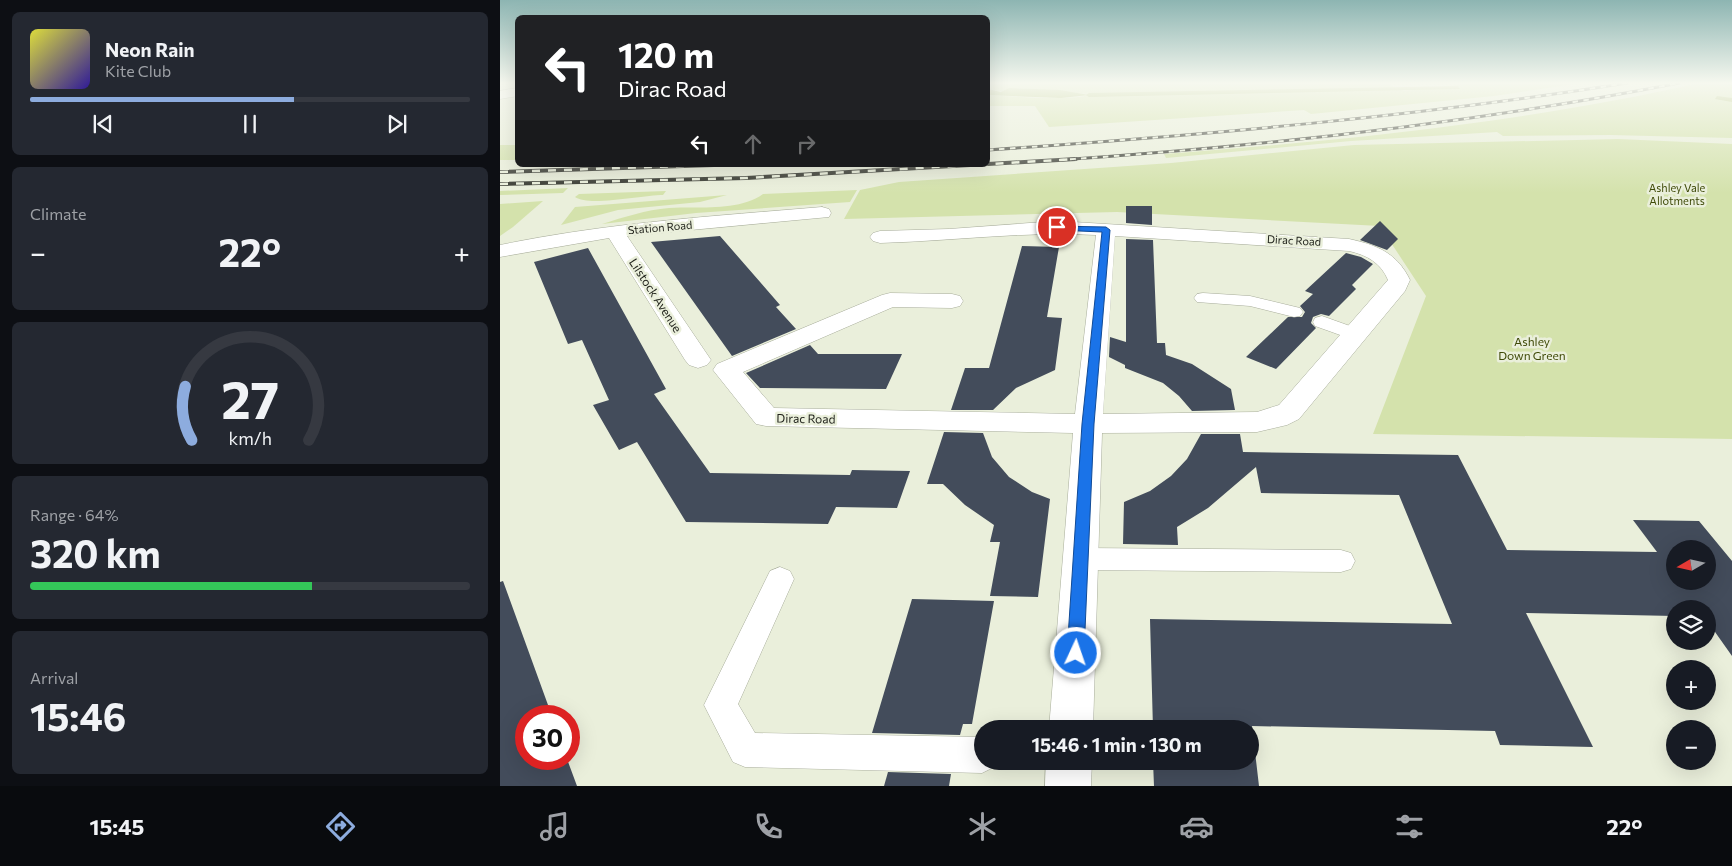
<!DOCTYPE html>
<html lang="en">
<head>
<meta charset="utf-8">
<style>
	body { margin:0; font-family:Commissioner,sans-serif; background:#242831; color:#f1f3f6; height:100vh; display:flex; flex-direction:column; font-size:19px; white-space:nowrap }
	* { box-sizing:border-box; margin:0 }
	p { font-size:16px; color:#9ea1a6 }
	.icon { flex:none; width:28px; height:28px; fill:none; stroke:currentColor; stroke-width:2; stroke-linecap:round; stroke-linejoin:round }
	.map { position:relative; flex:1; overflow:hidden }
	.side { display:flex; flex-direction:column; gap:12px; padding:12px; background:#0d0f14; width:500px }
	.side>* { flex:none }
	.hud { position:absolute; left:15px; top:15px; width:475px; height:152px; border-radius:8px; box-shadow:0 5px 20px #0002; background:#202124; color:#fff; overflow:hidden }
	.needle { width:32px; rotate:261deg }
	.tools { position:absolute; left:1166px; top:540px; display:grid; gap:10px }
	.tools a { display:grid; place-items:center; width:50px; height:50px; border-radius:50%; background:#171b24; box-shadow:0 5px 20px #0002; font-size:25px }
	.speed { position:absolute; left:15px; top:705px; display:flex; gap:10px; font-size:25px; font-weight:700; text-align:center }
	.speed>* { display:grid; place-content:center; width:65px; height:65px; border-radius:50%; background:#171b24; box-shadow:0 5px 20px #0002; line-height:1 }
	.speed .limit { border:8px solid #d22; background:#fff; color:#111 }
	.pin { position:absolute; display:grid; place-items:center; width:42px; height:42px; color:#fff; margin:-21px; border:2px solid #fff; border-radius:50%; box-shadow:0 1px 5px #0007 }
	.me { position:absolute; width:55px; margin:-28px; rotate:3deg; stroke-linejoin:round; filter:drop-shadow(0 0 4px #0008) }
	.turn { display:flex; align-items:center; gap:18px; height:105px; padding:0 20px; font-size:22px }
	.turn .icon { width:65px; height:65px; stroke-width:2.5 }
	.turn b { display:block; font-size:35px; line-height:42px }
	.lanes { display:flex; align-items:center; height:48px; padding:0 20px; background:#0003; justify-content:center; gap:25px; direction:ltr }
	.lanes .off { opacity:.35 }
	.big { font-size:38px; font-weight:700; line-height:1.1 }
	.side .widget { flex:1; display:flex; flex-direction:column; justify-content:center; gap:8px; min-width:0; padding:0 18px; border-radius:8px; background:#242831 }
	.side .dial { align-items:center; gap:0 }
	.dial svg { height:130px; overflow:visible; fill:none; stroke:#363941; stroke-width:7; stroke-linecap:round; text-anchor:middle }
	.dial text { fill:#f1f3f6; stroke:none }
	.song { display:flex; align-items:center; gap:15px }
	.cover { width:60px; height:60px; border-radius:8px; background:linear-gradient(135deg,hsl(60 70% 55%),hsl(250 70% 35%)) }
	.played { height:5px; border-radius:2px; background:linear-gradient(90deg,#8dacde 60%,#363941 60%) }
	.keys { display:flex; justify-content:space-around; direction:ltr }
	.heat { display:flex; justify-content:space-between; align-items:center; font-size:28px; direction:ltr }
	.charge { height:8px; border-radius:4px; background:linear-gradient(90deg,#34c759 64%,#363941 0) }
	.trip { position:absolute; left:474px; top:720px; width:285px; height:50px; border-radius:25px; background:#171b24; box-shadow:0 5px 20px #0002; font-weight:700; line-height:50px; text-align:center }
	.tabs { display:flex; height:80px; justify-content:space-around; align-items:center; background:#090b0e; color:#9ea1a6 }
	.tabs .icon { width:35px; height:35px }
	.tabs .on { color:#8dacde }
	.tabs b { font-size:22px; color:#f1f3f6 }
	main { display:flex; flex:1; min-height:0 }
	.map>svg:first-child { display:block }
	.green { fill:#d4e2ac }
	.water { fill:#a5b762 }
	.lines { fill:none; stroke-linecap:round; stroke-linejoin:round }
	.stream { fill:#a5b762; fill-rule:evenodd }
	.building { fill:#434c5b; fill-rule:evenodd }
	.service-casing { stroke:#a8ad9b; stroke-width:1 }
	.minor-casing { stroke:#a8ad9b; stroke-width:1 }
	.secondary-casing { stroke:#a8ad9b; stroke-width:1 }
	.service { fill:#fff; fill-rule:evenodd }
	.minor { fill:#fff; fill-rule:evenodd }
	.secondary { fill:#fff; fill-rule:evenodd }
	.rail-far1-casing { stroke:#363830; stroke-width:3 }
	.rail-casing { stroke:#363830; stroke-width:4 }
	.rail-far1 { stroke:#eaefdb; stroke-width:2; stroke-dasharray:5.5; stroke-linecap:butt }
	.rail { stroke:#eaefdb; stroke-width:2.5; stroke-dasharray:8; stroke-linecap:butt }
	.route { fill:#1a73e8; stroke:#114b97 }
	.labels { text-anchor:middle; dominant-baseline:central; stroke-width:5; stroke-linejoin:round; paint-order:stroke }
	.far-park-label { font-size:11px; fill:#3e4907; stroke:#eaefdb }
	.far-street-label { font-size:11px; fill:#21231c; stroke:#eaefdb }
	.street-label { font-size:12px; fill:#21231c; stroke:#eaefdb }
	.park-label { font-size:12px; fill:#3e4907; stroke:#eaefdb }
</style>
</head>
<body>
<main>
<section class="side">
<div class="widget">
<div class="song"><i class="cover"></i><div><b>Neon Rain</b><p>Kite Club</p></div></div>
<div class="played"></div>
<div class="keys"><svg class="icon" aria-label="previous" viewBox="0 0 24 24"><path d="M18 5L8 12l10 7zM5 5v14"/></svg><svg class="icon" aria-label="pause" viewBox="0 0 24 24"><path d="M8 5v14M16 5v14"/></svg><svg class="icon" aria-label="next" viewBox="0 0 24 24"><path d="M6 5l10 7-10 7zM19 5v14"/></svg></div>
</div>
<div class="widget"><p>Climate</p>
<div class="heat"><a>−</a><b class="big">22°</b><a>+</a></div>
</div>
<div class="widget dial"><svg viewBox="0 0 100 80">
<path d="M14 69A42 42 0 1 1 86 69"/>
<path d="M14 69A42 42 0 0 1 10 36" stroke="#8dacde"/>
<text x="50" y="56" font-size="32" font-weight="700">27</text>
<text x="50" y="72" font-size="11">km/h</text>
</svg></div>
<div class="widget"><p>Range · 64%</p><b class="big">320 km</b><div class="charge"></div></div>
<div class="widget"><p>Arrival</p><b class="big">15:46</b></div>
</section>
<div class="map">
<svg width="1232" height="786" viewBox="0 0 1232 786">
	<rect width="100%" height="100%" fill="#eaefdb"/>
	<g class="green">
		<path d="M488,83H885L904,91L973,83H1081L994,96L811,114L804,110L549,127L535,106H488V95C505,96 577,102 589,94L518,88L505,92L488,89Z"/>
		<path d="M1199,83H1232V138L1110,135L1003,136L997,132L851,141L666,158L664,154C840,141 1027,122 1199,83Z"/>
		<path d="M1118,139L1232,144V439L873,434L926,296L880,226L617,212L344,219L360,190L399,182L671,163L854,145Z"/>
		<rect x="0" y="145" width="17" height="15"/>
		<path d="M68,188L63,193L0,195V191Z"/>
		<path d="M357,190L350,202L196,213L102,224C124,217 146,210 169,208C198,206 238,212 263,194Z"/>
		<path d="M166,191L163,195C142,195 89,207 75,197L79,194Z"/>
		<path d="M227,195L200,202L118,210L61,225L75,207Z"/>
		<path d="M43,201L13,227L0,236V204Z"/>
	</g>
	<path class="water" d="M509,88L560,90L589,95L561,98L488,95V89L501,92Z"/>
	<g class="lines">
		<g class="stream">
			<path d="M958,86L960,89L589,97L586,95L589,93Z"/>
			<path d="M1217,96L1232,98V102L1215,99Z"/>
		</g>
	</g>
	<g class="building">
		<path d="M626,206H652V225L626,223Z"/>
		<path d="M880,221L898,239L887,250L860,240Z"/>
		<path d="M220,236L280,305L276,307L296,329L232,356L151,242Z"/>
		<path d="M626,239L653,240L657,343H665L666,355L692,364L731,389L735,410L692,411L679,396L663,383L625,368V365L609,357L610,337L626,342Z"/>
		<path d="M522,246L559,247L547,317L562,318L555,370L516,388L493,410H451L465,368H489Z"/>
		<path d="M88,248L166,389L154,394L210,473L350,475L352,470L410,471L397,508L336,507L328,524L186,522L137,442L119,450L93,405L109,400L82,340L68,344L34,262Z"/>
		<path d="M846,253L861,257L873,264L852,285L856,289L829,316L821,314L813,317L811,323L816,328L776,369L746,357L788,317H802L805,312L800,306L813,294L805,291Z"/>
		<path d="M310,345L318,354H402L386,389L260,388L246,373Z"/>
		<path d="M444,432L483,433L492,457L509,477L532,492L550,499L538,597L490,596L500,542H490L494,525L465,505L443,484H427Z"/>
		<path d="M701,434H740L743,452L958,455L1007,550L1157,552L1133,520L1199,521L1232,561V656L1208,622V609H1175V616L1026,613L1093,747L1000,745L995,731L752,726L759,786H654L653,761H750V729H653L650,619L952,624L899,495L761,493L756,467L708,508L677,527L678,545L623,544L624,502L650,491L671,476L687,459ZM1175,549H1208V581H1175Z"/>
		<path d="M3,581L52,716H26V759H67L77,786H0V582Z"/>
		<path d="M412,599L494,601L472,724H463L460,735L372,733Z"/>
		<path d="M388,772L451,774L449,786H384Z"/>
	</g>
	<g class="lines">
		<g class="service-casing">
			<g id="service">
				<path d="M703,293L750,296L800,308L803,312L800,316L794,317L750,306L697,302L694,298L697,294Z"/>
				<path d="M822,316L864,331L867,335L864,339L857,341L815,326L813,322L815,318Z"/>
				<path d="M581,548L841,550L851,553L855,561L851,569L841,572L581,570L571,567L567,559L571,551Z"/>
				<path d="M280,567L290,571L294,579L238,704L255,733L482,737V761H497L494,767L482,773L245,767L233,762L204,705L270,571Z"/>
			</g>
		</g>
		<g class="minor-casing">
			<g id="minor">
				<path d="M322,207L329,209L331,213L329,217L127,236L211,360L207,365L198,368L189,365L185,360L109,238L0,257V245C106,223 214,216 322,207Z"/>
				<path d="M557,221L849,239C877,245 897,253 910,280L905,291L799,419L787,425L757,432L602,433L593,729H549L573,433L266,426L256,424L213,370L217,364L382,295L390,293L452,294L460,296L463,301L460,306L452,308L393,307L243,372L274,408L575,414L596,235C524,231 452,241 380,243L373,241L370,237L373,233L380,231L449,229ZM615,236L849,251C867,255 881,263 888,280L779,405L757,412L603,414Z"/>
				<path d="M546,761H592L591,786H545Z"/>
			</g>
		</g>
		<g class="secondary-casing">
			<path id="secondary" d="M18,88V96L0,99V91Z"/>
		</g>
		<use href="#service" class="service"/>
		<use href="#minor" class="minor"/>
		<use href="#secondary" class="secondary"/>
		<g class="rail-far1-casing">
			<g id="rail-far1">
				<path d="M488,150C702,135 915,117 1127,83"/>
				<path d="M559,160C767,146 974,123 1179,83"/>
			</g>
		</g>
		<g class="rail-casing">
			<g id="rail">
				<path d="M0,172L214,165"/>
				<path d="M0,184L246,178L576,159"/>
			</g>
		</g>
		<use href="#rail-far1" class="rail-far1"/>
		<use href="#rail" class="rail"/>
	</g>
	<linearGradient id="sky" x2="0" y2="1"><stop stop-color="#8db5b2"/><stop offset="0.43" stop-color="#f6f8ef"/><stop offset="1" stop-color="#f6f8ef" stop-opacity="0"/></linearGradient>
	<rect width="1232" height="193" fill="url(#sky)"/>
	<path class="route" d="M554,226L606,227L610,230L594,424L584,653L581,659L576,661L570,659L567,653L582,424L602,232L557,230L554,229Z"/>
	<g class="labels">
		<g class="far-park-label">
			<text x="1177" y="187">Ashley Vale<tspan x="1177" dy="13">Allotments</tspan></text>
		</g>
		<g class="far-street-label">
			<text transform="translate(160 227) rotate(-5)">Station Road</text>
			<text transform="translate(794 240) rotate(3)">Dirac Road</text>
		</g>
		<g class="street-label">
			<text transform="translate(156 295) rotate(57)">Lilstock Avenue</text>
			<text transform="translate(306 418) rotate(1)">Dirac Road</text>
		</g>
		<g class="park-label">
			<text x="1032" y="341">Ashley<tspan x="1032" dy="14">Down Green</tspan></text>
		</g>
	</g>
</svg>
<div class="tools">
<a><svg class="needle" viewBox="-14 -14 28 28"><path d="M0-13l5 13h-10z" fill="#e53935"/><path d="M0 13l5-13h-10z" fill="#9ea1a6"/></svg></a>
<a><svg class="icon" aria-label="layers" viewBox="0 0 24 24"><path d="M12 4l9 5-9 5-9-5zM3 14l9 5 9-5"/></svg></a>
<a>+</a>
<a>−</a>
</div>
<div class="speed"><div class="limit">30</div></div>
<div class="pin" style="left:557px;top:227px;background:#d93025"><svg class="icon" aria-label="arrive" viewBox="0 0 24 24"><path d="M6 21V4h12l-3 4 3 4H6"/></svg></div>
<svg class="me" style="left:576px;top:653px" viewBox="-20 -20 40 40"><circle r="17" fill="#1a73e8" stroke="#fff" stroke-width="3"/><path d="M0-11L8 9 0 5-8 9z" fill="#fff"/></svg>
<div class="trip">15:46 · 1 min · 130 m</div>
<div class="hud">
<div class="turn"><svg class="icon" aria-label="left" viewBox="0 0 24 24"><path d="M17 20v-9H6M10 6l-5 5 5 5"/></svg><div><b>120 m</b>Dirac Road</div></div>
<div class="lanes"><svg class="icon" aria-label="left" viewBox="0 0 24 24"><path d="M17 20v-9H6M10 6l-5 5 5 5"/></svg><svg class="icon off" aria-label="ahead" viewBox="0 0 24 24"><path d="M12 20V5M6 11l6-6 6 6"/></svg><svg class="icon off" aria-label="right" viewBox="0 0 24 24"><path d="M7 20v-9h11M14 6l5 5-5 5"/></svg></div>
</div>
</div>
</main>
<nav class="tabs">
<b>15:45</b>
<svg class="icon on" aria-label="directions" viewBox="0 0 24 24"><path d="M12 3l9 9-9 9-9-9zM9 14v-3h6M13 9l2 2-2 2"/></svg>
<svg class="icon" aria-label="music" viewBox="0 0 24 24"><path d="M9 18V5l10-2v13"/><circle cx="6" cy="18" r="3"/><circle cx="16" cy="16" r="3"/></svg>
<svg class="icon" aria-label="phone" viewBox="0 0 24 24"><path d="M5 4h4l2 5-3 2q2 4 5 5l2-3 5 2v4C11 20 4 13 5 4z"/></svg>
<svg class="icon" aria-label="climate" viewBox="0 0 24 24"><path d="M12 3v18M4 7l16 10M4 17L20 7"/></svg>
<svg class="icon" aria-label="car" viewBox="0 0 24 24"><path d="M5 17H2v-5l4-1 3-4h7l3 4 3 1v5h-3M9 17h6M6 11h13"/><circle cx="7" cy="17" r="2"/><circle cx="17" cy="17" r="2"/></svg>
<svg class="icon" aria-label="filters" viewBox="0 0 24 24"><path d="M4 7h16M4 17h16"/><circle cx="9" cy="7" r="2"/><circle cx="15" cy="17" r="2"/></svg>
<b>22°</b>
</nav>
</body>
</html>
